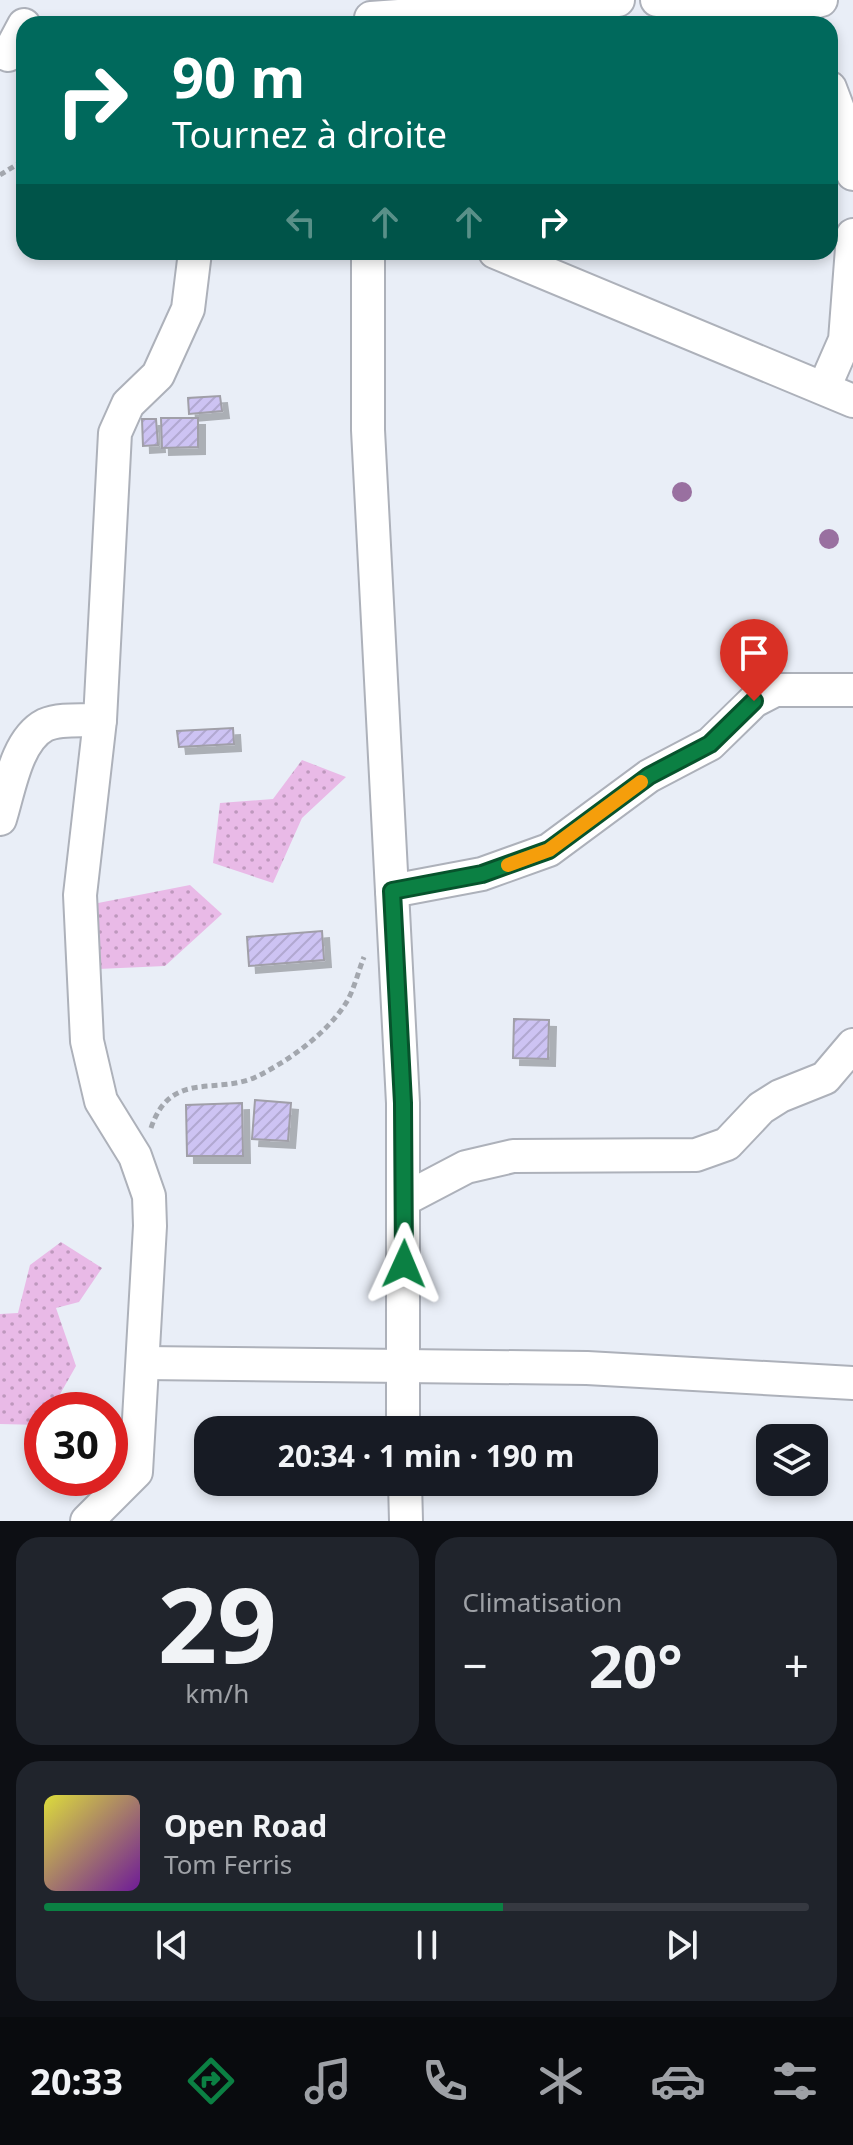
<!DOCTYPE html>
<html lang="fr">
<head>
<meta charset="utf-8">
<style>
	body { margin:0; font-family:"Noto Sans",sans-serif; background:#20242c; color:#f1f3f6; height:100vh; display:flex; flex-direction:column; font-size:30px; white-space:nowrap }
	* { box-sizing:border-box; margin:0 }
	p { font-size:26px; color:#9ea1a6 }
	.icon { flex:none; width:44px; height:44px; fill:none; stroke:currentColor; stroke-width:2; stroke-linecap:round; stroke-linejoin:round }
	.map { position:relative; height:1521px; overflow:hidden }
	.sheet { display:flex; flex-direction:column; gap:16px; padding:16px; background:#0d0f14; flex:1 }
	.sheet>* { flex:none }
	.hud { position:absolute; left:16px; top:16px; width:822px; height:244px; border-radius:24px; box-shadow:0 4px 12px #0003; background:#00695c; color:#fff; overflow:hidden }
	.fabs { position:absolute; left:756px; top:1424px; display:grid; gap:16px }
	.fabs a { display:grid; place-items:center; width:72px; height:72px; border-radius:16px; background:#171b24; box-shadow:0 4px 12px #0003; font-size:40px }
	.speed { position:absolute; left:24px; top:1392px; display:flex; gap:16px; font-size:40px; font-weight:700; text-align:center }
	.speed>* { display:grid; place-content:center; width:104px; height:104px; border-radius:50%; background:#171b24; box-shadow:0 4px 12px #0003; line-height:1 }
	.speed .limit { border:12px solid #d22; background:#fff; color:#111 }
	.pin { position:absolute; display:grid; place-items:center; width:68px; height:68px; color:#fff; margin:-82px -34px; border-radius:50% 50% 50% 0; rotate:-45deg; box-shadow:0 0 8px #0007 }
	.pin .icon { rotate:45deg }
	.me { position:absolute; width:88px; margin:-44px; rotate:1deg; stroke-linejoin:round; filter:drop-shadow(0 0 6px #0008) }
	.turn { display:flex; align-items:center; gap:28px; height:168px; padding:0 24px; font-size:36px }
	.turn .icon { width:104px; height:104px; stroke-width:2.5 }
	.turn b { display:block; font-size:56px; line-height:68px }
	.lanes { display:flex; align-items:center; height:76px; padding:0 24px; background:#0003; justify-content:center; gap:40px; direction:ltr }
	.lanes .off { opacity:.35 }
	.big { font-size:60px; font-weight:700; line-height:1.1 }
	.sheet .tile { flex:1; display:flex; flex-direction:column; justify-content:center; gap:12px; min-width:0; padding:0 28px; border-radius:24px; background:#20242c }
	.sheet .dial { align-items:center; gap:0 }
	.dial b { font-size:104px; line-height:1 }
	.song { display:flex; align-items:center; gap:24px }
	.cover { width:96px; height:96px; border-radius:12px; background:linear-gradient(135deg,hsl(60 70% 55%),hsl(280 70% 35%)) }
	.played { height:8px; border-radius:4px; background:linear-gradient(90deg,#0b8043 60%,#363941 60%) }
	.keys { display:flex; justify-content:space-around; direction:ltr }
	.heat { display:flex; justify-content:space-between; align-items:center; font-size:44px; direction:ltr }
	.sheet .tiles { flex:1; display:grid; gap:16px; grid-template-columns:1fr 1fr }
	.tile:last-child { grid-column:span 2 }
	.trip { position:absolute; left:194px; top:1416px; width:464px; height:80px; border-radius:24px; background:#171b24; box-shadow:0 4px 12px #0003; font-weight:700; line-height:80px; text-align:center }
	.dock { display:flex; height:128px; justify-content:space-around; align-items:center; background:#090b0e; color:#9ea1a6 }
	.dock .icon { width:56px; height:56px }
	.dock .active { color:#0b8043 }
	.dock b { font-size:36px; color:#f1f3f6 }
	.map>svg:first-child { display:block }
	.grass { fill:url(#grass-dots) }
	.building { fill:url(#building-hatch); stroke:#a09fa8; stroke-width:2; filter:url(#shadow) }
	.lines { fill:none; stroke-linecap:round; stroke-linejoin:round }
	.minor-casing { stroke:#adb1ba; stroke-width:36 }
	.path { stroke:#a3a7ae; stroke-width:5; stroke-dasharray:6 4; stroke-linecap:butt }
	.minor { stroke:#fff; stroke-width:32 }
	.tree { fill:#9970a0 }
	.route-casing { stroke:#07532c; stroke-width:20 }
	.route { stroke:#0b8043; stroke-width:14 }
	.slow { stroke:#f59e0b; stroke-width:14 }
</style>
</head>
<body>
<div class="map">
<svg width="853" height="1521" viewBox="0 0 853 1521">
	<defs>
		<pattern id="grass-dots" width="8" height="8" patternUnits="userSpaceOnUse" patternTransform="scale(2)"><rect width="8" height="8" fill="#e9bae7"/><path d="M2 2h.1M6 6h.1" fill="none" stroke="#be98bd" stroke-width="1.8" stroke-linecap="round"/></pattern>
		<pattern id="building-hatch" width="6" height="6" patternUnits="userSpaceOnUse" patternTransform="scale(2)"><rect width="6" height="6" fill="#cdc3f3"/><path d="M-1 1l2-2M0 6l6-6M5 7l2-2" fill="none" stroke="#b1a8d1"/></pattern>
		<filter id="shadow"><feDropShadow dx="7" dy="7" stdDeviation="0" flood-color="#0004"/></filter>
	</defs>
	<rect width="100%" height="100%" fill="#e9eef7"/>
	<g class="grass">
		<path d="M302,760L346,777L302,818L273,883L213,863L220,803L273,799Z"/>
		<path d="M190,885L222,914L165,966L98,969L93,904Z"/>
		<path d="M61,1242L102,1268L79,1302L56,1308L76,1366L51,1410H42V1425L0,1424V1314L18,1313L30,1265Z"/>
	</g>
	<g class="building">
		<path d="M220,396L222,411L189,414L188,398Z"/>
		<path d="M161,418H198V447L162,448Z"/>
		<path d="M142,419H156L158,445L143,446Z"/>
		<path d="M233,728L234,744L179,747L177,731Z"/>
		<path d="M322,931L324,960L249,966L247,937Z"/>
		<path d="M514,1019L549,1020L548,1059L513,1058Z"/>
		<path d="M255,1100L291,1103L288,1141L252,1139Z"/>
		<path d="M242,1103L243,1156H187L186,1105Z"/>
	</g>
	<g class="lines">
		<g class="minor-casing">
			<g id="minor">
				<path d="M657,0L701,2L774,13L821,0"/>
				<path d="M371,18L618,0"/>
				<path d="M8,55L24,25"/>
				<path d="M830,88L844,125L853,174"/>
				<path d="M368,252V430L403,1103V1430"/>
				<path d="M495,252L853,401"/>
				<path d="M824,388L845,340L853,235"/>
				<path d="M0,819C9,791 16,740 45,725C61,718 83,721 100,720"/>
				<path d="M392,891L482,874L549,850L649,776L710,744L754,701L775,690H853"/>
				<path d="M405,1199L466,1167L513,1156L696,1155L727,1144L761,1108L780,1096L825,1078L853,1045"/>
				<path d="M144,1363L587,1368L853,1383"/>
				<path d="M405,1482L406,1521"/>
				<path d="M87,1521L136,1472L150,1226L149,1196L135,1156L101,1101L87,1041L80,895L100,720L115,433L128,404L158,375L188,309L195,252"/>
			</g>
		</g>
		<g class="path">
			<path d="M0,175L24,160"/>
			<path d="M151,1128C171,1068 218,1097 260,1075C291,1059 327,1033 346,1003C354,990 358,972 364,957"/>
		</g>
		<use href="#minor" class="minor"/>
	</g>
	<g class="tree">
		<circle cx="682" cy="492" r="10"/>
		<circle cx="829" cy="539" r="10"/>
	</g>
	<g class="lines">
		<g class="route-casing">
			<path id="route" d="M404,1264L403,1103L392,891L482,874L549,850L649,776L710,744L754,701"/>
		</g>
		<use href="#route" class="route"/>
		<path class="slow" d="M508,865L549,850L641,782"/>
	</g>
</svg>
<div class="fabs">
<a><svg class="icon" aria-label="layers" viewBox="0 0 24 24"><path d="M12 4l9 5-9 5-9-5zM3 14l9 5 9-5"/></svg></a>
</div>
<div class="speed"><div class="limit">30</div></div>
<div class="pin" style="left:754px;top:701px;background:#d93025"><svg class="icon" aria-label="arrive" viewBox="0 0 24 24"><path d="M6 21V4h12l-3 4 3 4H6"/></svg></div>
<svg class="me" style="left:404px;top:1264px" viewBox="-20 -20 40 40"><path d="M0-17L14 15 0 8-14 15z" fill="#0b8043" stroke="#fff" stroke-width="4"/></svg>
<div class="trip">20:34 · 1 min · 190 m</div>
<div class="hud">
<div class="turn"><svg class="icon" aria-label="right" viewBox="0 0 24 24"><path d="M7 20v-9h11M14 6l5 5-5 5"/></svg><div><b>90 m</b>Tournez à droite</div></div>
<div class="lanes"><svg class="icon off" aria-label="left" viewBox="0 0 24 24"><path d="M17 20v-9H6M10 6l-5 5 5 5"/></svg><svg class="icon off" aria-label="ahead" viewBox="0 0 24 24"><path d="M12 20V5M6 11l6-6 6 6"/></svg><svg class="icon off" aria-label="ahead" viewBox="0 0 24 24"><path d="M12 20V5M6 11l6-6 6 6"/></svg><svg class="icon" aria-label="right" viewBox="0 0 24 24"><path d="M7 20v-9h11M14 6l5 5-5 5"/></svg></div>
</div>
</div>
<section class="sheet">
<div class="tiles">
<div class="tile dial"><b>29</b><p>km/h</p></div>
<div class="tile"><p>Climatisation</p>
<div class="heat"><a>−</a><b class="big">20°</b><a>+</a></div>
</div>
<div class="tile">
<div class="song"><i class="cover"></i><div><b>Open Road</b><p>Tom Ferris</p></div></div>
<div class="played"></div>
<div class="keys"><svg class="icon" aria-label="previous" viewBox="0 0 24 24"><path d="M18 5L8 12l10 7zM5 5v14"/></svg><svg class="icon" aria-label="pause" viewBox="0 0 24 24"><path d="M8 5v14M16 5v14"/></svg><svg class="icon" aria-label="next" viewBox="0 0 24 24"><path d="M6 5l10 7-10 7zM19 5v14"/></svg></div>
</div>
</div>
</section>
<nav class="dock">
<b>20:33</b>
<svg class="icon active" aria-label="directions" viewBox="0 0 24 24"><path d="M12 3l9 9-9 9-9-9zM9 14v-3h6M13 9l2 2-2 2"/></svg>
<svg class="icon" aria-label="music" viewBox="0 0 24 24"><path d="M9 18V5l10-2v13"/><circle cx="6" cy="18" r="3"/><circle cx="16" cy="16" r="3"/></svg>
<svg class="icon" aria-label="phone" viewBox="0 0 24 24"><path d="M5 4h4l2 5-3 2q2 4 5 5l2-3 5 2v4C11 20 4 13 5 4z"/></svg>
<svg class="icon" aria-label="climate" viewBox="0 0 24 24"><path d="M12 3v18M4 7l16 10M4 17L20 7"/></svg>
<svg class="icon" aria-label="car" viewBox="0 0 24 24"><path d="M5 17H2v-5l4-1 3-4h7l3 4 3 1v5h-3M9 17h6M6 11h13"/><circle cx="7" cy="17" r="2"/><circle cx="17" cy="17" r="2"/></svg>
<svg class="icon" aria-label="filters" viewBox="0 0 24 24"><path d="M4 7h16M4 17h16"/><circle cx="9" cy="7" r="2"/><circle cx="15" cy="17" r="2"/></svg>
</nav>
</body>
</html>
